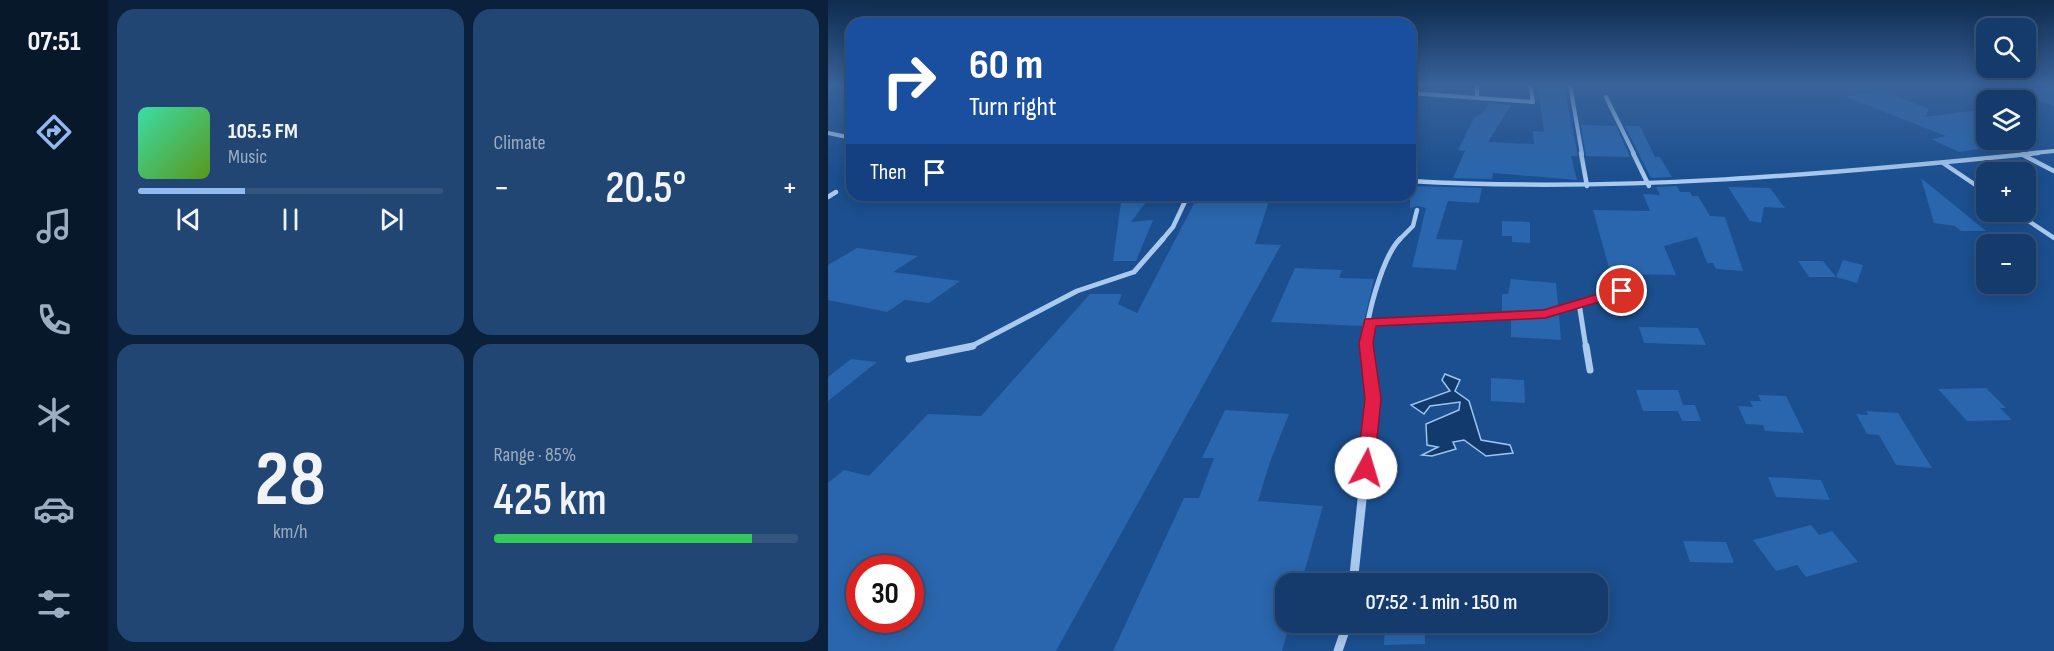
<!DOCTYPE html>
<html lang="en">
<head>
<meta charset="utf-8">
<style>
	body { margin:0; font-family:"Sofia Sans Condensed",sans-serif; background:#214673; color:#f1f3f6; height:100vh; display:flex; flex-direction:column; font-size:22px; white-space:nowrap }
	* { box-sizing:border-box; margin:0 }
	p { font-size:20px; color:#9dadc1 }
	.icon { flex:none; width:33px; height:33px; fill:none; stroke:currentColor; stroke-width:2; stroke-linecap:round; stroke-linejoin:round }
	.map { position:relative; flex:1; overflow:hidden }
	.details { display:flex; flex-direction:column; gap:9px; padding:9px; background:#0b203b; width:720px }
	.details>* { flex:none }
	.banner { position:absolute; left:18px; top:18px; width:570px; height:183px; border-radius:18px; box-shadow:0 3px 15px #0003,0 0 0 2px #33557e; background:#1a4fa0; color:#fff; overflow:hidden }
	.buttons { position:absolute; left:1148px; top:18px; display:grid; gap:12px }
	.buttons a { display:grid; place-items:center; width:60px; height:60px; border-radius:12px; background:#143b6b; box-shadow:0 3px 15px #0003,0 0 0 2px #33557e; font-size:30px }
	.speed { position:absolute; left:18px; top:555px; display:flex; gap:12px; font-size:30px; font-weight:700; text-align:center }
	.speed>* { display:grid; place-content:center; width:78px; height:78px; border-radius:50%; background:#143b6b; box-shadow:0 3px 15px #0003,0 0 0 2px #33557e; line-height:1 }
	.speed .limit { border:9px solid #d22; background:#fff; color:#111 }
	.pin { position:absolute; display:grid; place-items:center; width:51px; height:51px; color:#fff; margin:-26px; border:3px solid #fff; border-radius:50%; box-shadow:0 2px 6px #0007 }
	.me { position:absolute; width:66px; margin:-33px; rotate:6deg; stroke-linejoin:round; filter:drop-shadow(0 0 4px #0008) }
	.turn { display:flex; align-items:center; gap:21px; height:126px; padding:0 24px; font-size:27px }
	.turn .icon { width:78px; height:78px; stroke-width:2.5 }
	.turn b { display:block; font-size:42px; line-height:51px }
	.then { display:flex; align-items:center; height:57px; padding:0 24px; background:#0003; gap:12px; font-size:22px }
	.big { font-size:45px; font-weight:600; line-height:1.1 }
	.details .card { flex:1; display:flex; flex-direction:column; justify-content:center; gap:9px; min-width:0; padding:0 21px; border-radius:18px; background:#214673 }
	.details .dial { align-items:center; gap:0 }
	.dial b { font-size:78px; line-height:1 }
	.song { display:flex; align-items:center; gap:18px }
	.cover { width:72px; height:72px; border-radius:9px; background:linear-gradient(135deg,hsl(160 70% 55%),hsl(90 70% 35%)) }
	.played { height:6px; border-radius:3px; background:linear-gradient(90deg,#90b9f0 35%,#33557e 35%) }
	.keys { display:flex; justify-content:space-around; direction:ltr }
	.heat { display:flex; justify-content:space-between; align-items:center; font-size:33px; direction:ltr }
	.charge { height:9px; border-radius:4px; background:linear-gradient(90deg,#34c759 85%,#33557e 0) }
	.details .tiles { flex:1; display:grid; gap:9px; grid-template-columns:repeat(2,1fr) }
	.trip { position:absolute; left:447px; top:573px; width:333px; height:60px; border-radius:18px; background:#143b6b; box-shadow:0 3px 15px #0003,0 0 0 2px #33557e; font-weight:600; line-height:60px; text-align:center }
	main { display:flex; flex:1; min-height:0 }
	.dock { display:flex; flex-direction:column; width:108px; justify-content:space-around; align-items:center; background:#08182b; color:#9dadc1 }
	.dock .icon { width:42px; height:42px }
	.dock .current { color:#90b9f0 }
	.dock b { font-size:27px; color:#f1f3f6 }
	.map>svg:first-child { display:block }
	.water { fill:#123a6d; stroke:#9cc4f0; stroke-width:1.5 }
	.building { fill:#2a66ad; fill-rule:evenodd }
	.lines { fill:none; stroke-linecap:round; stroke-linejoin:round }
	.minor-far4 { stroke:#a9c9ee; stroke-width:4 }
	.minor-far3 { stroke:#a9c9ee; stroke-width:4.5 }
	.minor-far2 { stroke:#a9c9ee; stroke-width:5 }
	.minor-far1 { stroke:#a9c9ee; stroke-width:7 }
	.minor { stroke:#a9c9ee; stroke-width:9 }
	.route { fill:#e11d48; stroke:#92132f; stroke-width:1.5 }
</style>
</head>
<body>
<main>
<nav class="dock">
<b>07:51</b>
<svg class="icon current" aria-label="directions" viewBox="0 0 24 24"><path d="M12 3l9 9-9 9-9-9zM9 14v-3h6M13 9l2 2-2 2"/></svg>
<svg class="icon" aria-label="music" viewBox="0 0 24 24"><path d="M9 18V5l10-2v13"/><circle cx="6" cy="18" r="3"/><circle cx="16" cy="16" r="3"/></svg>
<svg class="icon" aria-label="phone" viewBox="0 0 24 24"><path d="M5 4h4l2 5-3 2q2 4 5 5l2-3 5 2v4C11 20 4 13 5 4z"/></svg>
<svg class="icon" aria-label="climate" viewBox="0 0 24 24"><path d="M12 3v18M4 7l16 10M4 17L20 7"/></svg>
<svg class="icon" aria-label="car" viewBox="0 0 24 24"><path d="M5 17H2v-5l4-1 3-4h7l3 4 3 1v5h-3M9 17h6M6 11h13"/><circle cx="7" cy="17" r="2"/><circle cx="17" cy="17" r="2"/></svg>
<svg class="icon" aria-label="filters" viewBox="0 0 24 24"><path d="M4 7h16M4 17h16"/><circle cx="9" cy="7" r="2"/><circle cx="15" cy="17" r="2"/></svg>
</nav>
<section class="details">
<div class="tiles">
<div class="card">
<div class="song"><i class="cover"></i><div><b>105.5 FM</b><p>Music</p></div></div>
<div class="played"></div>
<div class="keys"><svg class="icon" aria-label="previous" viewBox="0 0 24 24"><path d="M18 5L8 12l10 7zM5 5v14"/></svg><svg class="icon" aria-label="pause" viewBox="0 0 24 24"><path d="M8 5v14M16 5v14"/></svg><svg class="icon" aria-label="next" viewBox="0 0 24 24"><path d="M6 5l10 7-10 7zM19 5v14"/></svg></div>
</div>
<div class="card"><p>Climate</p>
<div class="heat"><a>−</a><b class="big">20.5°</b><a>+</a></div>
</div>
<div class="card dial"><b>28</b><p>km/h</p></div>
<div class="card"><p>Range · 85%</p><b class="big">425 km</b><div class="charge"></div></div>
</div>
</section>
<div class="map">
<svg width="1226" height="651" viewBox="0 0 1226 651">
	<rect width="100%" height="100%" fill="#1b4f8f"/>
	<path class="water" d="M617,374L632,380L627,391L641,401L653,440L682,445L685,453L658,456L636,440L625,442L628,449L604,456L594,455L610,447L599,445L598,424L631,410L632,402L602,406L596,414L583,405L622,391L614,380Z"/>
	<g class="building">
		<path d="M1172,85H1226V106L1172,87Z"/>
		<path d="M710,87H736L749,151V156H743L749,180L665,173L664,179L625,178L637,151L630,150L646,118L658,110L661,103L683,105L660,142L706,144L705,131L716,132Z"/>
		<path d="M1058,92L1101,109L1097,117L1158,109V148L1131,152L1103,139L1118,136L1016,96Z"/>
		<path d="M753,125L788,126L802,157L758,156Z"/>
		<path d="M797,126H812L827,157H832L844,177L823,178Z"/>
		<path d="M1093,178L1158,231H1133L1127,226L1106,223Z"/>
		<path d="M582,186L654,188L651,203L620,201L608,239L635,240L628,270L584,267L598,208L590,206L582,208Z"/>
		<path d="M849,186L852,192H862L864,196H870L882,216L897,217L915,271L888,269L885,263H879L869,237L836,246L848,275L788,274L786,268H781L765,210L822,211L815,194L832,195L828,187Z"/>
		<path d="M900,187L942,188L957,208L936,207L933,223L922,221Z"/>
		<path d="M443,195L427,244L453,245L228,651H0V483L16,470L41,476L100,414L153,416L262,294H294L290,304L309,313L370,196ZM32,568H82V620H32Z"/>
		<path d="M293,202H318L303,222L325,220L308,261H285Z"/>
		<path d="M674,221L702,222V243L684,242V236H674Z"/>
		<path d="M29,248L90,256L65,272L132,281L101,303L77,300L59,312L0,300V265Z"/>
		<path d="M1015,260L1035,265L1029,283L1008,277Z"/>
		<path d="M970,261H995L1008,277H981Z"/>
		<path d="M467,268L514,270L511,278L546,279L535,326L443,322Z"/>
		<path d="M683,279L728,283L730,305L716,309L674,311V294H680Z"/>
		<path d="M731,315L733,340L683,337V320L717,319Z"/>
		<path d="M811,327L870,328L878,345L816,343Z"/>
		<path d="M23,359L49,362L0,401V377Z"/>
		<path d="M663,378L696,380L697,403L663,401Z"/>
		<path d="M1158,388L1178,408H1172L1184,420L1139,421L1110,389Z"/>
		<path d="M808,390H850L855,405H867L873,421H854L850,411H815Z"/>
		<path d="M930,395L958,396L976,433L937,431L935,425L918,424L910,406L925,407L922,401H933Z"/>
		<path d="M397,410L461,414L442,462L430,501L495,506L473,584H458V622H462L454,651H285L356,498H371L386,458H374Z"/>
		<path d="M1038,411L1070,413L1104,468L1068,465L1051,435L1039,434L1028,414L1040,415Z"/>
		<path d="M940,477L993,480L1002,500L948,497Z"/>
		<path d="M983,525L991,535L1004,531L1030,562L978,577L969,565L948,571L925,540Z"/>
		<path d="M855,541L898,542L906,563L862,562Z"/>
		<path d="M557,622H597V644L556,645Z"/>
	</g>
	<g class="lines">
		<g class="minor-far4">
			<path d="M649,85V97"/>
			<path d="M742,85L754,154"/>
			<path d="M582,93L705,102L702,85"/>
			<path d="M778,97L806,154"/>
			<path d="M0,133L24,138"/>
			<path d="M1195,154L1226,151"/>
		</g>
		<g class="minor-far3">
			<path d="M753,153L759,186"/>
			<path d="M805,153L821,186"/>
			<path d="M1195,155L1226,171"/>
			<path d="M1115,163L1158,192"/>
			<path d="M582,181C794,193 1000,174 1210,153"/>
			<path d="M0,197L8,192"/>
			<path d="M1187,212L1226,238"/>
			<path d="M334,240L345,227L360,195"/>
			<path d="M571,240L585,226L589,210"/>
		</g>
		<g class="minor-far2">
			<path d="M751,303L758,348"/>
			<path d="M542,322L717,314L794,291"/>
			<path d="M140,348L249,291L306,272L335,239"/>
			<path d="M539,348C535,323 555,256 572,239"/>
		</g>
		<g class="minor-far1">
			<path d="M758,346L762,370"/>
			<path d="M81,359L145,346"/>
			<path d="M536,483L545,399L538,346"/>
		</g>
		<g class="minor">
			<path d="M525,584L536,481"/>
			<path d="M510,651L520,622"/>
		</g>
	</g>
	<linearGradient id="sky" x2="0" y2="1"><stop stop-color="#0f2b4f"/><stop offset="0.48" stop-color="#39639b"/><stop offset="1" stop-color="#39639b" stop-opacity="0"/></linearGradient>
	<rect width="1226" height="176" fill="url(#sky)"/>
	<path class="route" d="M794,287L800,291L798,294L717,318L548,326L545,343L553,399L546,468L544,473H532L529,468L537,399L531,343L537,319L716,310Z"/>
</svg>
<div class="buttons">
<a><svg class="icon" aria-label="search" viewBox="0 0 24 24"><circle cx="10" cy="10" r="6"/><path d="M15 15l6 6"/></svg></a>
<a><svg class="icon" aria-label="layers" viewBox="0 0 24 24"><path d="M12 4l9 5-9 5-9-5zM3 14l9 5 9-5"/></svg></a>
<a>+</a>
<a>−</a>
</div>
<div class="speed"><div class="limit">30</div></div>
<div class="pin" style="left:794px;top:291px;background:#d93025"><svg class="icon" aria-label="arrive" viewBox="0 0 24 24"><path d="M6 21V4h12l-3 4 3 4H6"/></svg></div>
<svg class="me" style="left:538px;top:468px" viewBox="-20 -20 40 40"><circle r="19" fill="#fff"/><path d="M0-13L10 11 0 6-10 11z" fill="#e11d48"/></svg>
<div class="trip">07:52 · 1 min · 150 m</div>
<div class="banner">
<div class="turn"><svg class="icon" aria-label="right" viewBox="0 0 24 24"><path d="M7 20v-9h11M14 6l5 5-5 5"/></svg><div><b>60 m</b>Turn right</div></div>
<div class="then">Then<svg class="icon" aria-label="arrive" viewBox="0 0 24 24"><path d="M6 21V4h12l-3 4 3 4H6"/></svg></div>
</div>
</div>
</main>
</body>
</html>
